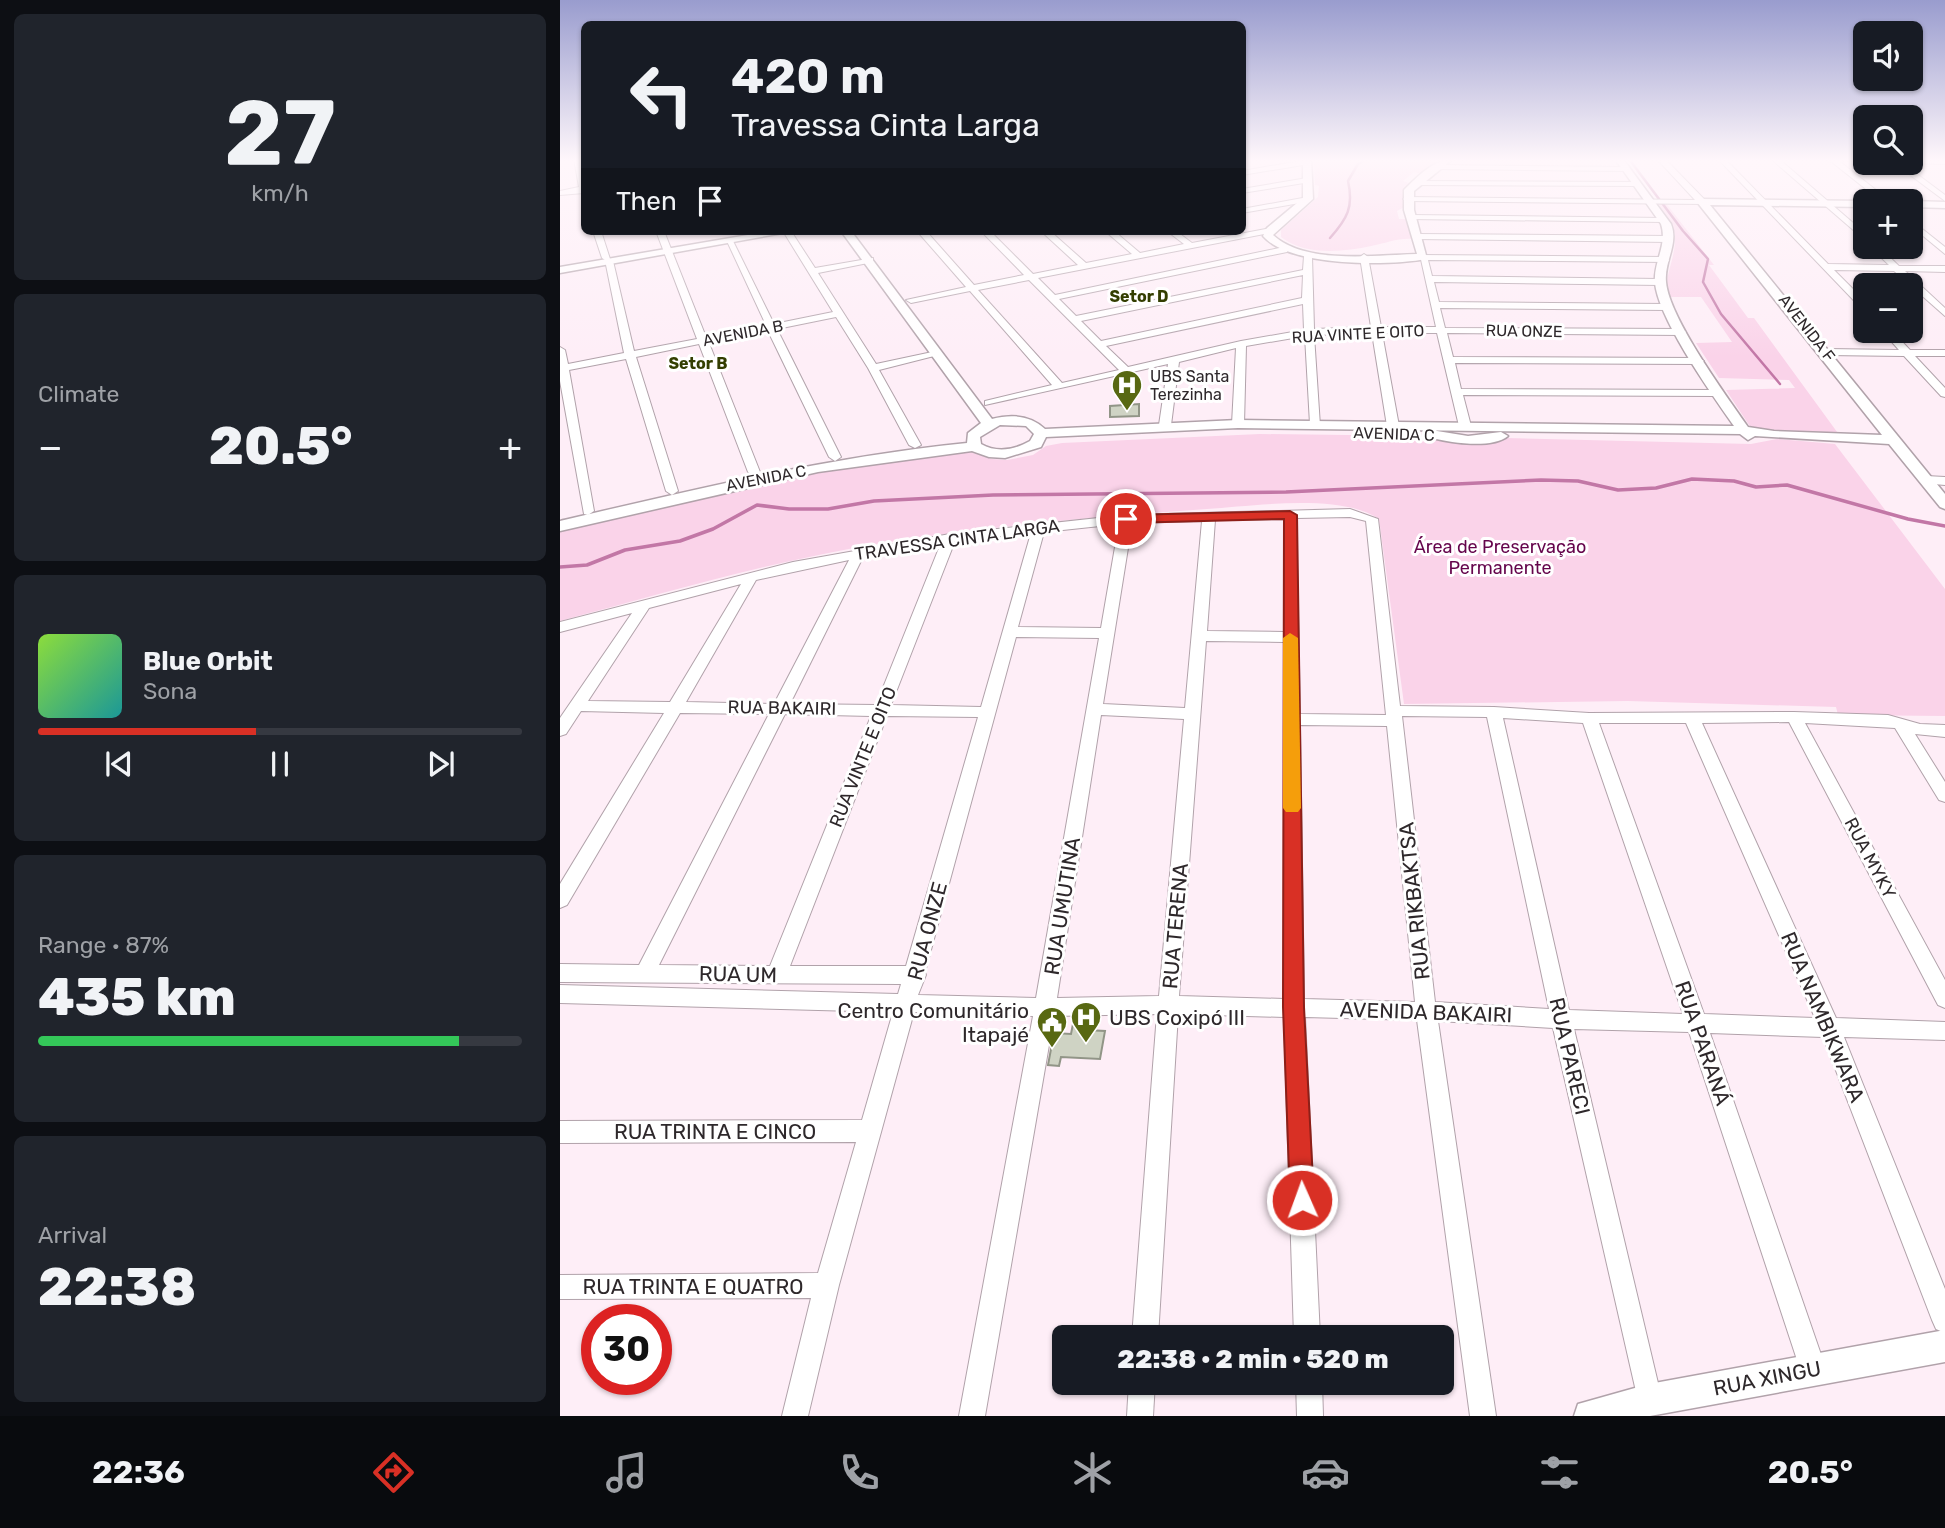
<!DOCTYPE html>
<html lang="en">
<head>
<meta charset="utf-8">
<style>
	body { margin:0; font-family:Rubik,sans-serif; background:#20242c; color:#f1f3f6; height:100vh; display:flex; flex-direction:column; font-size:26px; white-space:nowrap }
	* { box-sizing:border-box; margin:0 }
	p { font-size:23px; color:#9ea1a6 }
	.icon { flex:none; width:38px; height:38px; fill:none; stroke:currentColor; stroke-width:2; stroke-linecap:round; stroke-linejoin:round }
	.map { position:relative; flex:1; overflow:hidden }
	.side { display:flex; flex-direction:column; gap:14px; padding:14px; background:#0d0f14; width:560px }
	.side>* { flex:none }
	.hud { position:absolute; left:21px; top:21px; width:665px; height:214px; border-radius:10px; box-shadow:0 2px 5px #0004; background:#171b24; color:#f1f3f6; overflow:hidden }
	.controls { position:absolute; left:1293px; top:21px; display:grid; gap:14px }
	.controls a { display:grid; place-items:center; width:70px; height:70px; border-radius:10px; background:#171b24; box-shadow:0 2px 5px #0004; font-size:35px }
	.speed { position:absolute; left:21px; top:1304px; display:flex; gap:14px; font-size:35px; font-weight:700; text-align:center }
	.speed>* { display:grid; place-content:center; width:91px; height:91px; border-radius:50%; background:#171b24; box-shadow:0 2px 5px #0004; line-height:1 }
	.speed .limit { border:10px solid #d22; background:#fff; color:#111 }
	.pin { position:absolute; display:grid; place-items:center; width:60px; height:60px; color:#fff; margin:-30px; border:4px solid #fff; border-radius:50%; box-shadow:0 2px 7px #0007 }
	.me { position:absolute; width:77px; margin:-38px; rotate:358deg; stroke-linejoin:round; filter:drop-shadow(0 0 5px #0008) }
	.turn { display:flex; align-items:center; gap:24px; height:147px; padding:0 35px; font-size:32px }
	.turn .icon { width:91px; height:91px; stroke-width:2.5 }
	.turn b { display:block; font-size:49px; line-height:60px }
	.then { display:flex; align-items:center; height:66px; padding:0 35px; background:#0003; gap:14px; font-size:26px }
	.big { font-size:52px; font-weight:800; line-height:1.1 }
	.side .tile { flex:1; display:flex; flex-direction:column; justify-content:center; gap:10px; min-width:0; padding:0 24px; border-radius:10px; background:#20242c }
	.side .dial { align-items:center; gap:0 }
	.dial b { font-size:91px; line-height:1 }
	.song { display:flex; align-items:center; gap:21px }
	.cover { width:84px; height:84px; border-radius:10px; background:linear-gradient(135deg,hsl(90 70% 55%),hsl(180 70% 35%)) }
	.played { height:7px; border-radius:4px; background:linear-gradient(90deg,#d93025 45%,#363941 45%) }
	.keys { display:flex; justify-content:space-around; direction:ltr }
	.heat { display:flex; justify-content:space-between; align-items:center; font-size:38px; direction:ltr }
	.charge { height:10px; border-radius:5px; background:linear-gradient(90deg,#34c759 87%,#363941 0) }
	.trip { position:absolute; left:492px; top:1325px; width:402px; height:70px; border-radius:10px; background:#171b24; box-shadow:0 2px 5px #0004; font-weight:800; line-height:70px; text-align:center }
	.dock { display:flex; height:112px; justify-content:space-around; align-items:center; background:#090b0e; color:#9ea1a6 }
	.dock .icon { width:49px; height:49px }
	.dock .on { color:#d93025 }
	.dock b { font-size:32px; color:#f1f3f6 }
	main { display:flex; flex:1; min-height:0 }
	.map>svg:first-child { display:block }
	.green { fill:#fad3e9 }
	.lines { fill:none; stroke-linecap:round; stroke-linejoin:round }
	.stream-far1 { stroke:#c277a6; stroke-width:2.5 }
	.stream { stroke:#c277a6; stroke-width:3.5 }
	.building { fill:#cfd3c4; stroke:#919587; stroke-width:2 }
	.minor-casing { stroke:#b1a2aa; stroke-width:2 }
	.tertiary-casing { stroke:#b1a2aa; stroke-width:3 }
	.minor { fill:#fff; fill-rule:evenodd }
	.tertiary { fill:#fff; fill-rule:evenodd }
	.route { fill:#d93025; stroke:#8d1f18; stroke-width:2 }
	.slow { fill:#f59e0b }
	.labels { text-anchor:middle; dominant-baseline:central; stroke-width:6; stroke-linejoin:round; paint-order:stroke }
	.far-neighbourhood-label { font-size:16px; font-weight:bold; fill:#333e01; stroke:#fff }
	.far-street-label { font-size:16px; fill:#2e282b; stroke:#fff }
	.far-poi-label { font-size:16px; fill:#2e282b; stroke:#fff; text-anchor:start }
	.street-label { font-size:18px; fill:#2e282b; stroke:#fff }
	.park-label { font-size:18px; fill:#65054c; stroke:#fff }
	.near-street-label { font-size:21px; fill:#2e282b; stroke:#fff }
	.near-poi-label { font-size:21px; fill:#2e282b; stroke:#fff; text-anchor:end }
</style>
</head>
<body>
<main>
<section class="side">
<div class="tile dial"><b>27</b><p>km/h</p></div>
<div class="tile"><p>Climate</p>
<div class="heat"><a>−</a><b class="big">20.5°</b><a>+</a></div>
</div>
<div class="tile">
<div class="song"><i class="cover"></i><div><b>Blue Orbit</b><p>Sona</p></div></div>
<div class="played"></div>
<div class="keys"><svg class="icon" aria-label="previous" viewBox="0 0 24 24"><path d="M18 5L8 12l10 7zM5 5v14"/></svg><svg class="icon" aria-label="pause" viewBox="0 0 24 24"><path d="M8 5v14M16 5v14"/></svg><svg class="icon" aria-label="next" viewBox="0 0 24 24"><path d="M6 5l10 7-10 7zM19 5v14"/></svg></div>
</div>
<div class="tile"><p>Range · 87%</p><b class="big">435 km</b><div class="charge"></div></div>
<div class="tile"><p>Arrival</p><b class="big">22:38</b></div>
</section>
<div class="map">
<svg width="1385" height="1416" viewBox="0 0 1385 1416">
	<rect width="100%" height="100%" fill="#feeef7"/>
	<g class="green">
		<path d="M754,159H879L862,174L854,172L843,181L849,183L843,198L844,207L837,211L839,219H846L854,239C835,238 829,243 811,246C783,252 745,256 721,237V230L758,197L759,186L755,185Z"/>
		<path d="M1097,202H1105L1154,265H1149L1188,318H1194L1280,436L1191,428L1166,390L1235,388L1229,380L1159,378L1136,343L1172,342L1141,297H1107C1103,274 1119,254 1114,231C1112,221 1103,211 1097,202Z"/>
		<path d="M700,434L863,436L910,445L946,438L1191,444L1217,439L1275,444L1385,589V716L1278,715L1276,707L1068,701L844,704L819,519C781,493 694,506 647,509C529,517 411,528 294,548C195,566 97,595 0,621V530L227,479L311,463L410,452L432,459L447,460L473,455L486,446L502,443Z"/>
	</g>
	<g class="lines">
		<g class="stream-far1">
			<path d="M1069,159L1123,231L1148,259L1143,282L1161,314L1220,384"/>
			<path d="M770,238C787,219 794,207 788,181L798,164L807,159"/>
		</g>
		<path class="stream" d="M0,567L27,565L65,550L120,541L153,529L197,505L229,509H268L314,501L433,495L726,492L981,480L1018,481L1058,490L1096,488L1132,479L1174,481L1196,487L1227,485L1348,519L1385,526"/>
	</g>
	<g class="building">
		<path d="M579,404V416L550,417V406Z"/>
		<path d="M514,1019L528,1020L526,1030L545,1031L540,1059L501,1057L499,1066L488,1065L494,1033L511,1034Z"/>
	</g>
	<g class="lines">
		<g class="minor-casing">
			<g id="minor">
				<path d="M14,159H21L24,193L0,195V191L19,187Z"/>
				<path d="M1097,159H1105L1145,200V204L847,201L843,199L847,197L1135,200Z"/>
				<path d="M1158,159H1165L1268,264L1329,265L1310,247H1319L1339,266H1385V272L1345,271L1385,308V316L1334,271L1274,270L1306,302V311L1303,310Z"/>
				<path d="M1211,159H1219L1306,234V241Z"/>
				<path d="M1268,159H1306V161H1279L1330,201H1321Z"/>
				<path d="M1351,159L1385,160V164L1351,163Z"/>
				<path d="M746,160L749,164L682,175V171Z"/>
				<path d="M1334,163H1342L1385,195V201Z"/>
				<path d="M875,165L1066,167L1070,169L1066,171L872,169Z"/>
				<path d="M747,178L750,182L682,193V189Z"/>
				<path d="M856,181L1077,182L1081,184L1077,186L853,185Z"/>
				<path d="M748,197L751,201L682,213V209Z"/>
				<path d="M852,215L1103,218L1107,220L1103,222L849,219Z"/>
				<path d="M1351,220L1385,247V254L1351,226Z"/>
				<path d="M711,228H714V232L478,278L495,295L724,247L728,250L727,252L499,299L516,316L743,270L744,256L748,253L752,256L754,329L811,327L800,257L804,254L808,257L821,327H876L860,255L1105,257L1109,260L1108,262L868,260L872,276L1100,279L1105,282L1100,285L874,282L879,302L1106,304L1111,307L1106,310L880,308L885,328L1121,329L1126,332L1121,335L887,333L893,357L1139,358L1144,361L1139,364L895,363L901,389L1158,390L1163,393L1158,396L903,395L911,426L905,429L899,426L877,333H822L839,426L833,429L827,426L812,333L754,335L760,426L750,424L745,336L686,346L684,424L678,427L672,424L676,348L619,362L611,425L605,428L599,425L608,364L425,405V401L492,385L410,291L351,303L346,300L406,287L357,231H366L414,285L464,275L421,231H430L473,274L518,265L481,231H490L526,263L572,254L545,231H554L580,253L624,244L607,231H616L632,243ZM743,275L742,298L541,341L521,321ZM469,280L559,370L502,383L418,290ZM743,304L744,330L681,341L568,367L546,346Z"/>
				<path d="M33,231H41L50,259L53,261L74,351L137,339L96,231H104L146,337L206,325L166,239L173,241L214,324L273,312L223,231H231L255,268L313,258V262L258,273L316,364L377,351L382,354L319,370L361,445L355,448L349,445L308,368L276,317L217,329L281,457L275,461L269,457L208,331L149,343L200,472L194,476L188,472L139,344L76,357L118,491L112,495L106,491L66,359L9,370L34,511L28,515L24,514L0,381V347L5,350L8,364L64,353L45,260L42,258Z"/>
				<path d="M858,234L1109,236L1113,239L1109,242L855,239V235Z"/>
				<path d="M1322,331H1332L1350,350H1385V356H1355L1385,388V397L1381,396L1344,356L1266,355L1261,352L1266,349L1339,350Z"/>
				<path d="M1366,476L1385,477V485L1362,483V477Z"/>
				<path d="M790,509L818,519L840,706L934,707L1029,713L1234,712L1328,715L1360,724L1385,725V737L1355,734L1385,782V802L1379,800L1335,728L1245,723L1385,980V1008L1378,1005L1229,722L1142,723L1276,1018L1385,1022V1040L1284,1037L1385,1289V1333L1376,1329L1372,1320L1263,1037L1150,1033L1266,1369L1262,1378L1253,1382L1244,1378L1240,1369L1129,1032L1014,1029L1102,1400L1098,1409L1089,1413L1080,1409L993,1028L878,1021L936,1416H910L857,1020L745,1017L760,1337H734L724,1017L618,1014L598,1337H572L597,1014L494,1016L425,1416H399L473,1016L354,1012L279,1285L248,1416H222L251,1298L0,1299V1275L258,1273L296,1142L0,1143V1121L302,1120L333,1012L0,1003V985L338,994L341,984L0,982V964L79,965L209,714L120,713L7,905L0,908V884L104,713L21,711L6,734L0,736V718L72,613L0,632V622L233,562L390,534L566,515ZM790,517L806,521L826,715L740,714L736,518ZM724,519V632L647,631L655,520ZM642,521L625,708L543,704L572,523ZM559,524L541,628L458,627L484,532ZM471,533L421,707L331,705L395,541ZM381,543L316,705L230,704L303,557ZM289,560L214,704L126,702L196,580ZM181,584L110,702L28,701L89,608ZM456,637L539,638L476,998L358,995L366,975L365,972ZM646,641L724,642V999L619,996ZM225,714L311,716L210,966L99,965ZM541,715L624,719L599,996L497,998ZM327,716L418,717L346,966H230ZM842,716L927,717L989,1009L875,1002ZM943,718L1023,723L1123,1014L1009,1010ZM1039,723H1126L1255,1018L1144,1014ZM740,725L827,726L855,1002L744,999Z"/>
				<path d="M569,1382H595L593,1416H567Z"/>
				<path d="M736,1382H762L763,1416H737Z"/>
			</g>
		</g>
		<g class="tertiary-casing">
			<g id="tertiary">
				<path d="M743,159H751L753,199L713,235C746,265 815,255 857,254L844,210V190C857,177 874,159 893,159L854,191V210L867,259C827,266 730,267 703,236L707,228L743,198Z"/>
				<path d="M1055,159H1063L1111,224C1119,244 1104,261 1106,282C1109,318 1166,395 1188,427L1214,431L1322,435L1137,202L1142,199L1307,201L1306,207L1150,205L1385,494V509L1380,507L1329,444L1195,436L1188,440L1180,434L678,428L486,437L481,447L445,458L429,457L412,451L258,472L0,531V521C135,489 269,457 407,443L408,433L421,423L281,231H291L432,419C451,414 470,415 485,429L678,420L1174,426C1151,393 1099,320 1095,283C1093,262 1108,245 1101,224ZM440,425L466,426L474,434L470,441C454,450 437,453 421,444L420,437Z"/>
				<path d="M1350,201H1351L1385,202V208L1351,207Z"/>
				<path d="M211,231H234L0,273V267Z"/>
				<path d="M877,431L908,436L941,432L948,436C932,449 892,443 872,438V432Z"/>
				<path d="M1385,1330V1362L1090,1416H1014L1018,1404L1089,1384Z"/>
			</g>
		</g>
		<use href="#minor" class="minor"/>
		<use href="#tertiary" class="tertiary"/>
	</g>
	<linearGradient id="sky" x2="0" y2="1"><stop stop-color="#999cce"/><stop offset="0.45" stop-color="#fff7fb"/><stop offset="1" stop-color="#fff7fb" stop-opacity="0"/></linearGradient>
	<rect width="1385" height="357" fill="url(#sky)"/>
	<path class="route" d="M730,511L737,515L744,1007L754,1200L750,1208L742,1211L733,1208L730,1200L723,1007L724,519L566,523L560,519L566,515Z"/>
	<path class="slow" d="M730,633L738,638L741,808L738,812H726L723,808V638Z"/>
	<defs>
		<g id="hospital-pin" transform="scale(1.575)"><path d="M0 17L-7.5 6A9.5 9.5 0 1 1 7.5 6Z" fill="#586812" stroke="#fff"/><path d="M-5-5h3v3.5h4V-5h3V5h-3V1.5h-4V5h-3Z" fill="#fff"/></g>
		<g id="civic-pin" transform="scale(1.575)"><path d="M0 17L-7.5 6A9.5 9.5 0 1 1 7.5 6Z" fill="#586812" stroke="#fff"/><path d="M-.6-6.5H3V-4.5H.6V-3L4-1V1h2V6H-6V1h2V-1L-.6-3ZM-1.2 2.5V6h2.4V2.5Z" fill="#fff"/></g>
	</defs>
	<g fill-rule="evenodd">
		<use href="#hospital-pin" x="567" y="385"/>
		<use href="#hospital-pin" x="526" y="1017"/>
		<use href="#civic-pin" x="492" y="1022"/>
	</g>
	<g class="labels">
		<g class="far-neighbourhood-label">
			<text x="579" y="296">Setor D</text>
			<text x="138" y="363">Setor B</text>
		</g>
		<g class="far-street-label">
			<text transform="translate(1247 328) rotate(52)">AVENIDA F</text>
			<text transform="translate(964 331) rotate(1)">RUA ONZE</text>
			<text transform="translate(183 333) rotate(-11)">AVENIDA B</text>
			<text transform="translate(798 334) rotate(-3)">RUA VINTE E OITO</text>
			<text transform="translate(834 434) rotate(2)">AVENIDA C</text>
			<text transform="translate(206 478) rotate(-11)">AVENIDA C</text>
		</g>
		<g class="far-poi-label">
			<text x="590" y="376">UBS Santa<tspan x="590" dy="18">Terezinha</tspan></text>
		</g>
		<g class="street-label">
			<text transform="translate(397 540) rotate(-8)">TRAVESSA CINTA LARGA</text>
			<text transform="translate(222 708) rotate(1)">RUA BAKAIRI</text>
			<text transform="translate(303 757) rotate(-68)">RUA VINTE E OITO</text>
			<text transform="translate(1310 858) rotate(62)">RUA MYKY</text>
		</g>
		<g class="park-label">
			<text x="940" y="547">Área de Preservação<tspan x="940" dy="21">Permanente</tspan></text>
		</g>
		<g class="near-street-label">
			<text transform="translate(854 901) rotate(-96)">RUA RIKBAKTSA</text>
			<text transform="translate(502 906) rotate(-81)">RUA UMUTINA</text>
			<text transform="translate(615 926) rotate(-85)">RUA TERENA</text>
			<text transform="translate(367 931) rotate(-75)">RUA ONZE</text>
			<text transform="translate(178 974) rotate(1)">RUA UM</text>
			<text transform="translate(866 1012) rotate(2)">AVENIDA BAKAIRI</text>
			<text transform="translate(1263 1017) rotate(67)">RUA NAMBIKWARA</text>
			<text transform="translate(1143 1043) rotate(71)">RUA PARANÁ</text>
			<text transform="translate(1010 1056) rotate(77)">RUA PARECI</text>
			<text x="155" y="1131">RUA TRINTA E CINCO</text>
			<text x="133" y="1286">RUA TRINTA E QUATRO</text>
			<text transform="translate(1207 1378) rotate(-11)">RUA XINGU</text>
		</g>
		<g class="near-poi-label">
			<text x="469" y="1010">Centro Comunitário<tspan x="469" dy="24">Itapajé</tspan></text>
			<text x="549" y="1017" text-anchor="start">UBS Coxipó III</text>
		</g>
	</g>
</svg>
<div class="controls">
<a><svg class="icon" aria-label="sound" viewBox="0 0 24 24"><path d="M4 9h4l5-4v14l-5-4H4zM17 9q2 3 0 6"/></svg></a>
<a><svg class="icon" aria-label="search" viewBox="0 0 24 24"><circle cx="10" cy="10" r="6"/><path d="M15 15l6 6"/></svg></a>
<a>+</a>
<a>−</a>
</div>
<div class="speed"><div class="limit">30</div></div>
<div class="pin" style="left:566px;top:519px;background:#d93025"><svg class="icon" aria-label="arrive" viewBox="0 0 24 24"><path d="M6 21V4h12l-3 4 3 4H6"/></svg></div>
<svg class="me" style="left:742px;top:1200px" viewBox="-20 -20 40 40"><circle r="17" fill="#d93025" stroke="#fff" stroke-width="3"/><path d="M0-11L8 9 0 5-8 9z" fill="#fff"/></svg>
<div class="trip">22:38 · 2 min · 520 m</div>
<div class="hud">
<div class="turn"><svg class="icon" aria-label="left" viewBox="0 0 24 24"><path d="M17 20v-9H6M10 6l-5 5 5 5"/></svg><div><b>420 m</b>Travessa Cinta Larga</div></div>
<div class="then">Then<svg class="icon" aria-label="arrive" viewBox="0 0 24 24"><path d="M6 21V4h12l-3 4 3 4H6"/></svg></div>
</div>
</div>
</main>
<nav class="dock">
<b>22:36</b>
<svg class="icon on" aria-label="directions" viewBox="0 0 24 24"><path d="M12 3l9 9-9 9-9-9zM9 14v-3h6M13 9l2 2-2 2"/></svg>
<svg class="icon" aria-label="music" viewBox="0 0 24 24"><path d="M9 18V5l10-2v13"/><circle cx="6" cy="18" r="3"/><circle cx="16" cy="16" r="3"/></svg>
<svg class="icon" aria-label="phone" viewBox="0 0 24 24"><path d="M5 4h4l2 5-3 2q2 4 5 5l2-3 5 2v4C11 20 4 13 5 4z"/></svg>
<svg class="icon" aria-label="climate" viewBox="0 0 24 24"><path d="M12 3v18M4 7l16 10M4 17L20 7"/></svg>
<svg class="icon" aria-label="car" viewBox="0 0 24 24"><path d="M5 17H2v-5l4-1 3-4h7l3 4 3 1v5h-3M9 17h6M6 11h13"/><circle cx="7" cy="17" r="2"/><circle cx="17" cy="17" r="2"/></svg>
<svg class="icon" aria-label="filters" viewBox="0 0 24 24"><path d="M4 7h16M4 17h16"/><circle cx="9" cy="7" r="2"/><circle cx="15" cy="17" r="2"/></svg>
<b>20.5°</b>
</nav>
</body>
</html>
